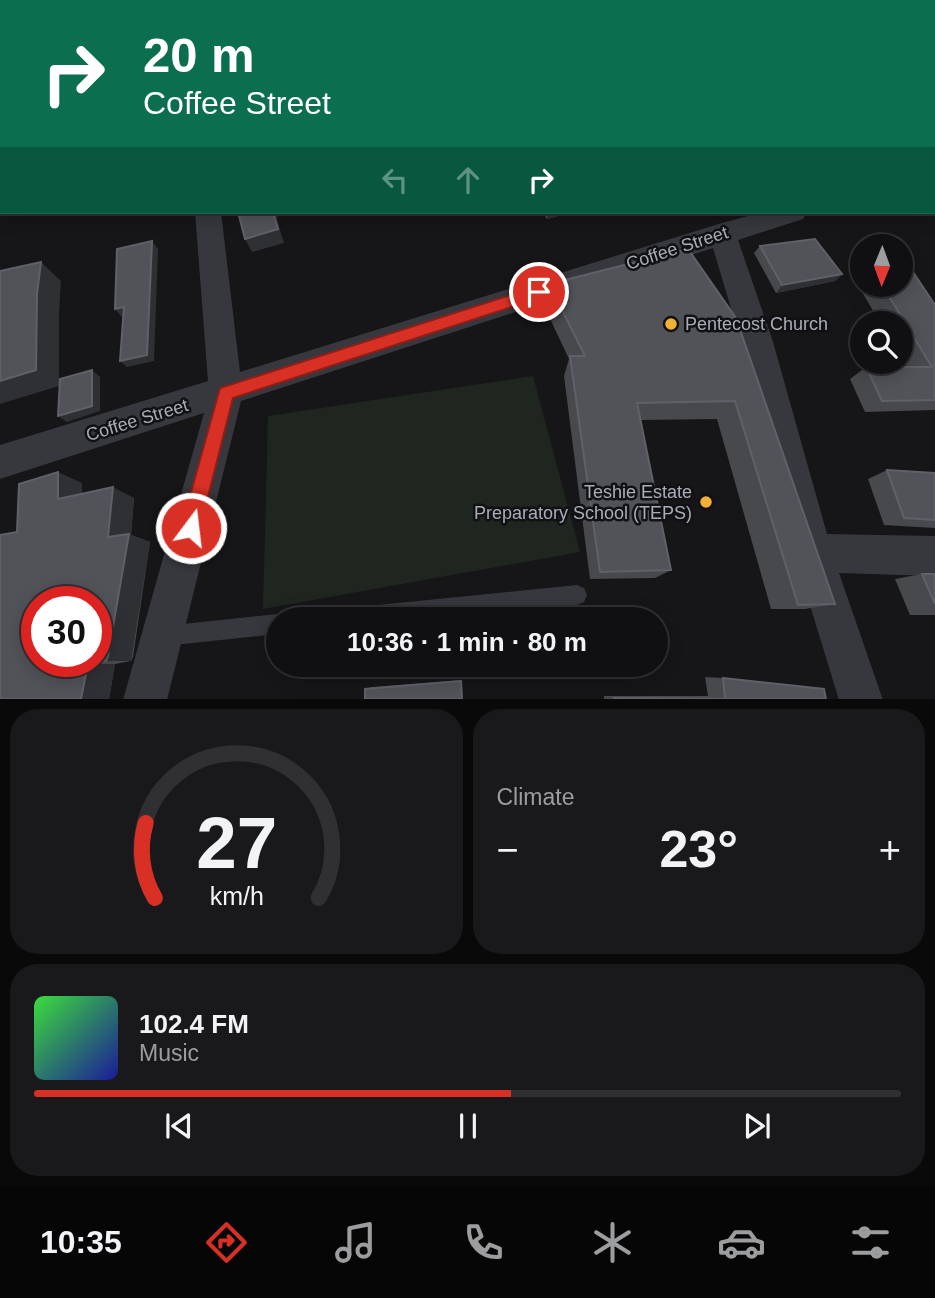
<!DOCTYPE html>
<html lang="en">
<head>
<meta charset="utf-8">
<style>
	body { margin:0; font-family:Helvetica,sans-serif; background:#19191b; color:#f1f3f6; height:100vh; display:flex; flex-direction:column; font-size:26px; white-space:nowrap }
	* { box-sizing:border-box; margin:0 }
	p { font-size:23px; color:#9c9d9f }
	.icon { flex:none; width:38px; height:38px; fill:none; stroke:currentColor; stroke-width:2; stroke-linecap:round; stroke-linejoin:round }
	.map { position:relative; height:699px; overflow:hidden }
	.side { display:flex; flex-direction:column; gap:10px; padding:10px; background:#09090a; flex:1 }
	.side>* { flex:none }
	.guide { position:absolute; left:0px; top:0px; width:936px; height:214px; box-shadow:0 4px 18px #0003,0 0 0 2px #303032; background:#0b6e4f; color:#fff; overflow:hidden }
	.needle { width:46px; rotate:181deg }
	.fabs { position:absolute; left:850px; top:234px; display:grid; gap:14px }
	.fabs a { display:grid; place-items:center; width:63px; height:63px; border-radius:50%; background:#101012; box-shadow:0 4px 18px #0003,0 0 0 2px #303032; font-size:35px }
	.speed { position:absolute; left:21px; top:586px; display:flex; gap:14px; font-size:35px; font-weight:700; text-align:center }
	.speed>* { display:grid; place-content:center; width:91px; height:91px; border-radius:50%; background:#101012; box-shadow:0 4px 18px #0003,0 0 0 2px #303032; line-height:1 }
	.speed .limit { border:10px solid #d22; background:#fff; color:#111 }
	.pin { position:absolute; display:grid; place-items:center; width:60px; height:60px; color:#fff; margin:-30px; border:4px solid #fff; border-radius:50%; box-shadow:0 2px 7px #0007 }
	.me { position:absolute; width:77px; margin:-38px; rotate:15deg; stroke-linejoin:round; filter:drop-shadow(0 0 5px #0008) }
	.turn { display:flex; align-items:center; gap:24px; height:147px; padding:0 28px; font-size:32px }
	.turn .icon { width:91px; height:91px; stroke-width:2.5 }
	.turn b { display:block; font-size:49px; line-height:60px }
	.lanes { display:flex; align-items:center; height:66px; padding:0 28px; background:#0003; justify-content:center; gap:35px; direction:ltr }
	.lanes .off { opacity:.35 }
	.big { font-size:52px; font-weight:700; line-height:1.1 }
	.side .tile { flex:1; display:flex; flex-direction:column; justify-content:center; gap:10px; min-width:0; padding:0 24px; border-radius:28px; background:#19191b }
	.side .dial { align-items:center; gap:0 }
	.dial svg { height:182px; overflow:visible; fill:none; stroke:#303032; stroke-width:7; stroke-linecap:round; text-anchor:middle }
	.dial text { fill:#f1f3f6; stroke:none }
	.song { display:flex; align-items:center; gap:21px }
	.cover { width:84px; height:84px; border-radius:10px; background:linear-gradient(135deg,hsl(120 70% 55%),hsl(240 70% 35%)) }
	.played { height:7px; border-radius:4px; background:linear-gradient(90deg,#d93025 55%,#303032 55%) }
	.keys { display:flex; justify-content:space-around; direction:ltr }
	.heat { display:flex; justify-content:space-between; align-items:center; font-size:38px; direction:ltr }
	.side .tiles { flex:1; display:grid; gap:10px; grid-template-columns:1fr 1fr }
	.tile:last-child { grid-column:span 2 }
	.trip { position:absolute; left:266px; top:607px; width:402px; height:70px; border-radius:35px; background:#101012; box-shadow:0 4px 18px #0003,0 0 0 2px #303032; font-weight:700; line-height:70px; text-align:center }
	.menu { display:flex; height:112px; justify-content:space-around; align-items:center; background:#060607; color:#9c9d9f }
	.menu .icon { width:49px; height:49px }
	.menu .active { color:#d93025 }
	.menu b { font-size:32px; color:#f1f3f6 }
	.map>svg:first-child { display:block }
	.green { fill:#1e261f }
	.lines { fill:none; stroke-linecap:round; stroke-linejoin:round }
	.lane { fill:#37383d; fill-rule:evenodd }
	.street { fill:#37383d; fill-rule:evenodd }
	.wall { fill:#47494d }
	.shaded-wall { fill:#2f3033 }
	.building { fill:#525359; stroke:#5f6168; stroke-width:2; fill-rule:evenodd }
	.route { fill:#d93025; stroke:#8d1f18; stroke-width:2 }
	.poi-dot { fill:#f2b134; stroke:#111113; stroke-width:2.5 }
	.labels { text-anchor:middle; dominant-baseline:central; stroke-width:5; stroke-linejoin:round; paint-order:stroke }
	.street-label { font-size:18px; fill:#a8adb8; stroke:#111113 }
	.poi-label { font-size:18px; fill:#a8adb8; stroke:#111113; text-anchor:start }
</style>
</head>
<body>
<div class="map">
<svg width="935" height="700" viewBox="0 0 935 700">
	<rect width="100%" height="100%" fill="#161618"/>
	<path class="green" d="M533,376L580,552L263,609L268,416Z"/>
	<g class="lines">
		<g class="lane">
			<path d="M577,585L584,588L587,595L584,602L577,605L435,620H318L321,613L328,610Z"/>
			<path d="M278,614L287,620H278V634L164,646L157,643L154,636L157,629L164,626Z"/>
		</g>
		<g class="street">
			<rect x="177" y="0" width="18" height="2"/>
			<path d="M665,0H690L664,2Z"/>
			<path d="M934,163H935V181L934,180Z"/>
			<path d="M195,212H221L240,372L722,223L763,212H807L803,219L738,240L773,342L827,534L935,536V576L839,573L883,700H839L794,553L741,342L713,248L241,401L167,700H123L204,413L0,479V445L208,381Z"/>
		</g>
	</g>
	<g class="wall">
		<path d="M471,0H589L582,2H472Z"/>
		<path d="M844,0H935V122L934,2H846Z"/>
		<path d="M542,212H573L547,219Z"/>
		<path d="M760,246L842,274L835,281L776,293L754,253Z"/>
		<path d="M688,249L835,604L805,609H771L717,419L640,420L671,570L655,578L590,579L564,376L569,359L544,306L549,284Z"/>
		<path d="M863,268V285H901L935,305V410L865,412L850,379L866,367H907L901,358V324H881L853,277Z"/>
		<path d="M887,470L935,473V528L884,525L868,479Z"/>
		<path d="M82,483V494L134,498L131,535L150,542L133,657L131,661L115,664L109,699L17,532Z"/>
		<path d="M922,574H935V615H910L895,579Z"/>
		<path d="M705,677L723,678L826,699H604V696H708Z"/>
		<path d="M461,680L462,699L365,689L372,687Z"/>
	</g>
	<g class="shaded-wall">
		<path d="M532,0H589L582,2H525Z"/>
		<path d="M273,212H278L277,220L284,243L252,252L245,239Z"/>
		<path d="M548,212H573L547,219Z"/>
		<path d="M152,241L158,249L154,361L127,367L120,361Z"/>
		<path d="M41,262L61,281L59,312V386L0,404V381L37,294Z"/>
		<path d="M842,274L835,281L776,293L782,285Z"/>
		<path d="M124,307L131,314L122,317L115,309Z"/>
		<path d="M92,370L100,377V411L67,422L58,416Z"/>
		<path d="M58,472L82,483V509L58,499Z"/>
		<path d="M113,487L134,498L131,535L150,542L131,661H106L108,537Z"/>
		<path d="M88,664H115L109,699H81Z"/>
	</g>
	<g class="building">
		<path d="M207,0H245L246,2H207Z"/>
		<path d="M276,0H345L344,2H275Z"/>
		<path d="M481,0H532L525,2H483Z"/>
		<path d="M760,0H794L795,2H761Z"/>
		<path d="M871,0H935V44L934,2H873Z"/>
		<path d="M934,71H935V106L934,105Z"/>
		<path d="M238,212H273L278,229L245,239Z"/>
		<path d="M815,239L842,274L782,285L760,246Z"/>
		<path d="M152,241L147,355L120,361L124,307L115,309L117,249Z"/>
		<path d="M688,249L736,318L835,604L798,605L735,401L637,403L671,570L600,572L570,356H585L549,284Z"/>
		<path d="M905,260L935,305V400L882,401L866,367H932L882,285H901V261Z"/>
		<path d="M41,262L37,294L36,370L0,381V271Z"/>
		<path d="M92,370V406L58,416L60,379Z"/>
		<path d="M887,470L935,473V520L904,518Z"/>
		<path d="M58,472V499L113,487L108,537L129,534L108,656L106,661L88,664L81,699H0V535L17,532L19,484ZM37,602H96V662H37Z"/>
		<path d="M922,574H935V604Z"/>
		<path d="M723,678L824,689L826,699H614V698L725,699Z"/>
		<path d="M461,681L462,699H365V689Z"/>
	</g>
	<path class="route" d="M539,286L545,288L547,292L545,296L233,398L200,528L197,535L191,538L184,535L181,528L220,388Z"/>
	<g class="poi-dot">
		<circle cx="671" cy="324" r="7"/>
		<circle cx="706" cy="502" r="7"/>
	</g>
	<g class="labels">
		<g class="street-label">
			<text transform="translate(677 248) rotate(-18)">Coffee Street</text>
			<text transform="translate(137 420) rotate(-17)">Coffee Street</text>
		</g>
		<g class="poi-label">
			<text x="685" y="324">Pentecost Church</text>
			<text x="692" y="492" text-anchor="end">Teshie Estate<tspan x="692" dy="21">Preparatory School (TEPS)</tspan></text>
		</g>
	</g>
</svg>
<div class="fabs">
<a><svg class="needle" viewBox="-14 -14 28 28"><path d="M0-13l5 13h-10z" fill="#e53935"/><path d="M0 13l5-13h-10z" fill="#9c9d9f"/></svg></a>
<a><svg class="icon" aria-label="search" viewBox="0 0 24 24"><circle cx="10" cy="10" r="6"/><path d="M15 15l6 6"/></svg></a>
</div>
<div class="speed"><div class="limit">30</div></div>
<div class="pin" style="left:539px;top:292px;background:#d93025"><svg class="icon" aria-label="arrive" viewBox="0 0 24 24"><path d="M6 21V4h12l-3 4 3 4H6"/></svg></div>
<svg class="me" style="left:191px;top:528px" viewBox="-20 -20 40 40"><circle r="17" fill="#d93025" stroke="#fff" stroke-width="3"/><path d="M0-11L8 9 0 5-8 9z" fill="#fff"/></svg>
<div class="trip">10:36 · 1 min · 80 m</div>
<div class="guide">
<div class="turn"><svg class="icon" aria-label="right" viewBox="0 0 24 24"><path d="M7 20v-9h11M14 6l5 5-5 5"/></svg><div><b>20 m</b>Coffee Street</div></div>
<div class="lanes"><svg class="icon off" aria-label="left" viewBox="0 0 24 24"><path d="M17 20v-9H6M10 6l-5 5 5 5"/></svg><svg class="icon off" aria-label="ahead" viewBox="0 0 24 24"><path d="M12 20V5M6 11l6-6 6 6"/></svg><svg class="icon" aria-label="right" viewBox="0 0 24 24"><path d="M7 20v-9h11M14 6l5 5-5 5"/></svg></div>
</div>
</div>
<section class="side">
<div class="tiles">
<div class="tile dial"><svg viewBox="0 0 100 80">
<path d="M14 69A42 42 0 1 1 86 69"/>
<path d="M14 69A42 42 0 0 1 10 36" stroke="#d93025"/>
<text x="50" y="56" font-size="32" font-weight="700">27</text>
<text x="50" y="72" font-size="11">km/h</text>
</svg></div>
<div class="tile"><p>Climate</p>
<div class="heat"><a>−</a><b class="big">23°</b><a>+</a></div>
</div>
<div class="tile">
<div class="song"><i class="cover"></i><div><b>102.4 FM</b><p>Music</p></div></div>
<div class="played"></div>
<div class="keys"><svg class="icon" aria-label="previous" viewBox="0 0 24 24"><path d="M18 5L8 12l10 7zM5 5v14"/></svg><svg class="icon" aria-label="pause" viewBox="0 0 24 24"><path d="M8 5v14M16 5v14"/></svg><svg class="icon" aria-label="next" viewBox="0 0 24 24"><path d="M6 5l10 7-10 7zM19 5v14"/></svg></div>
</div>
</div>
</section>
<nav class="menu">
<b>10:35</b>
<svg class="icon active" aria-label="directions" viewBox="0 0 24 24"><path d="M12 3l9 9-9 9-9-9zM9 14v-3h6M13 9l2 2-2 2"/></svg>
<svg class="icon" aria-label="music" viewBox="0 0 24 24"><path d="M9 18V5l10-2v13"/><circle cx="6" cy="18" r="3"/><circle cx="16" cy="16" r="3"/></svg>
<svg class="icon" aria-label="phone" viewBox="0 0 24 24"><path d="M5 4h4l2 5-3 2q2 4 5 5l2-3 5 2v4C11 20 4 13 5 4z"/></svg>
<svg class="icon" aria-label="climate" viewBox="0 0 24 24"><path d="M12 3v18M4 7l16 10M4 17L20 7"/></svg>
<svg class="icon" aria-label="car" viewBox="0 0 24 24"><path d="M5 17H2v-5l4-1 3-4h7l3 4 3 1v5h-3M9 17h6M6 11h13"/><circle cx="7" cy="17" r="2"/><circle cx="17" cy="17" r="2"/></svg>
<svg class="icon" aria-label="filters" viewBox="0 0 24 24"><path d="M4 7h16M4 17h16"/><circle cx="9" cy="7" r="2"/><circle cx="15" cy="17" r="2"/></svg>
</nav>
</body>
</html>
